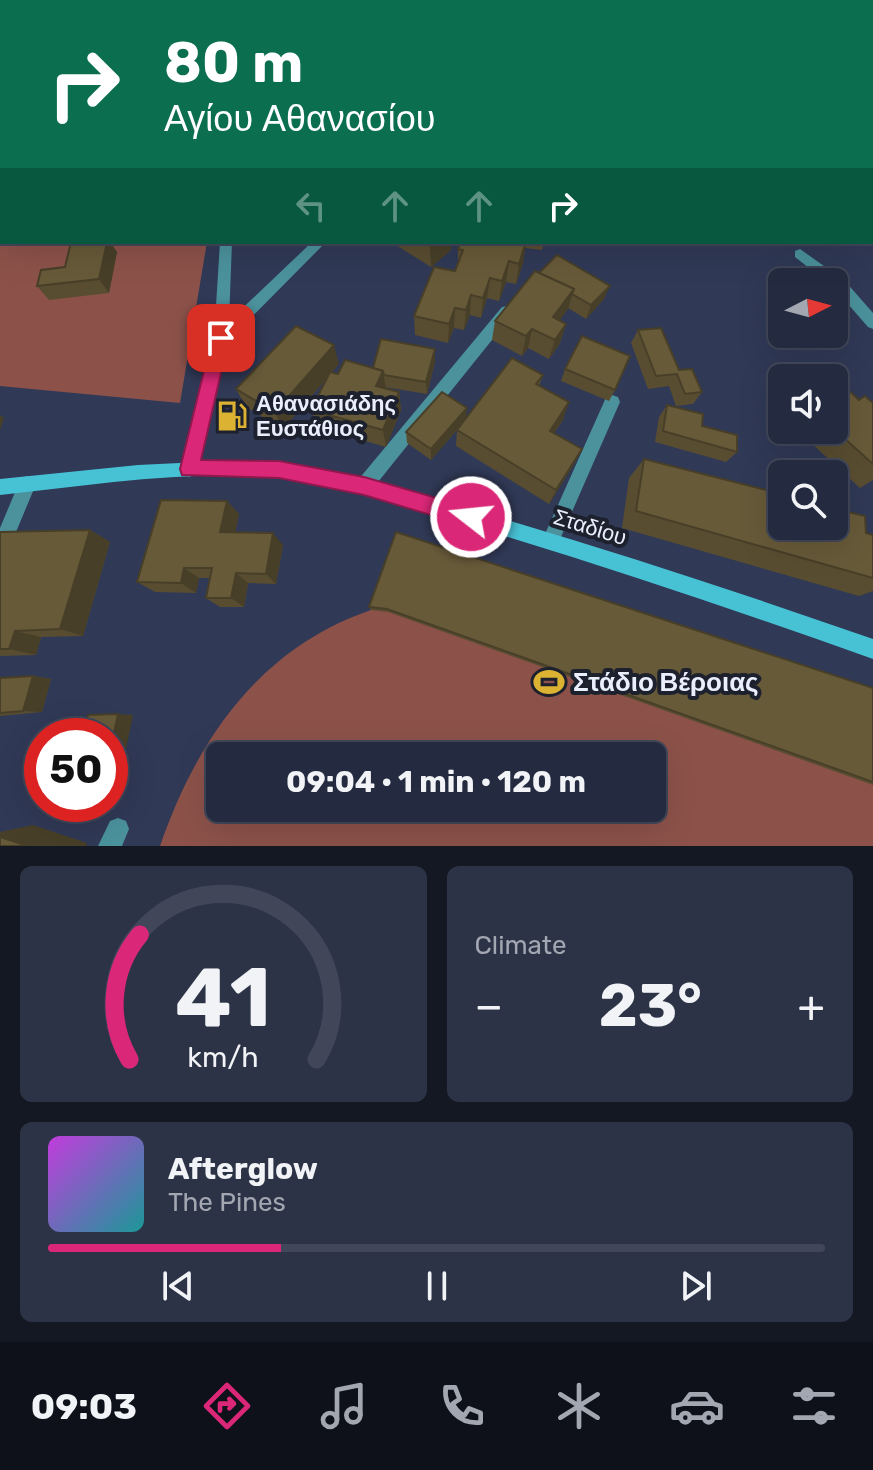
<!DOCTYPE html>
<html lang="en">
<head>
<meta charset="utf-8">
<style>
	body { margin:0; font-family:Rubik,sans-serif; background:#2c3347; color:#f1f3f6; height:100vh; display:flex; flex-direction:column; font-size:30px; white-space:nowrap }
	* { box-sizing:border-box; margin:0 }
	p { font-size:26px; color:#a3a7b1 }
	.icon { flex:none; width:44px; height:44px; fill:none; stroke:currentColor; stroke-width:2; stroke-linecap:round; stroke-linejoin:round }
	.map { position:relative; height:846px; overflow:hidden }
	.side { display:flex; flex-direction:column; gap:20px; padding:20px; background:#141823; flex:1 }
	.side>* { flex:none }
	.hud { position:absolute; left:0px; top:0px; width:874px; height:244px; box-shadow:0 8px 32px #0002,0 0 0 2px #414759; background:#0b6e4f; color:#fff; overflow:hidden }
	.needle { width:52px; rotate:84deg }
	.buttons { position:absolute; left:768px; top:268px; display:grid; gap:16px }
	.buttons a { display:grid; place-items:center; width:80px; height:80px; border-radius:12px; background:#242b40; box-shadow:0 8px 32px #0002,0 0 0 2px #414759; font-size:40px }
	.speed { position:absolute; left:24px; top:718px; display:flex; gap:16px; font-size:40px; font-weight:700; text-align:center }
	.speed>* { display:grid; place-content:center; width:104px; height:104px; border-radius:50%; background:#242b40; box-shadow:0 8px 32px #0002,0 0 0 2px #414759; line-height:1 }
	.speed .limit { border:12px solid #d22; background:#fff; color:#111 }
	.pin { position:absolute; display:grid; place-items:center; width:68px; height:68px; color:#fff; margin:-34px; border-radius:16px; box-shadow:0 4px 12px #0006 }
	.me { position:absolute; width:88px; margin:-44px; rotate:286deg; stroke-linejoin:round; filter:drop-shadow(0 0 6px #0008) }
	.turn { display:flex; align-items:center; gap:28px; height:168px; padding:0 32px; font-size:36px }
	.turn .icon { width:104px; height:104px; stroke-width:2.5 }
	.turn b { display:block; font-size:56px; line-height:68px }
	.lanes { display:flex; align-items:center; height:76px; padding:0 32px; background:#0003; justify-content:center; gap:40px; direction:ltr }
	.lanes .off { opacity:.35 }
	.big { font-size:60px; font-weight:700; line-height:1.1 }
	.side .card { flex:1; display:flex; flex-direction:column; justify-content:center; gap:12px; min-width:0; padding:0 28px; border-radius:12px; background:#2c3347 }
	.side .dial { align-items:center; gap:0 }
	.dial svg { height:208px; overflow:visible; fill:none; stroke:#414759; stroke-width:7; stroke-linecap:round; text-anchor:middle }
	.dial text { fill:#f1f3f6; stroke:none }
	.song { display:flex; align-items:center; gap:24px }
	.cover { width:96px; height:96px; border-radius:12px; background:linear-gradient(135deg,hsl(290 70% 55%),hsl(180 70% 35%)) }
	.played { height:8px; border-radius:4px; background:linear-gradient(90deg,#db2777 30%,#414759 30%) }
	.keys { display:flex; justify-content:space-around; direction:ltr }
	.heat { display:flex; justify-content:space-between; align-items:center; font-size:44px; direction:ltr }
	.side .tiles { flex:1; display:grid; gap:20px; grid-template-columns:1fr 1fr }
	.card:last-child { grid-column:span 2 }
	.trip { position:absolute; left:206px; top:742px; width:460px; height:80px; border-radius:12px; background:#242b40; box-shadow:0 8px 32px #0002,0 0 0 2px #414759; font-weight:700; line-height:80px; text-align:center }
	.tab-bar { display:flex; height:128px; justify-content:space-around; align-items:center; background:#0e111a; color:#a3a7b1 }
	.tab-bar .icon { width:56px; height:56px }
	.tab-bar .on { color:#db2777 }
	.tab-bar b { font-size:36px; color:#f1f3f6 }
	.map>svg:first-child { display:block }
	.green { fill:#8c524a; fill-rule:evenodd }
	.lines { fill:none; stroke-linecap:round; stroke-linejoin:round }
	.river { fill:#072a11; fill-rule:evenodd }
	.minor { fill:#4b929d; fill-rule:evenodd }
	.secondary { fill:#47c2d5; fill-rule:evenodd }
	.wall { fill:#594d31 }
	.shaded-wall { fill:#483f28 }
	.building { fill:#675a39; stroke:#483f28; stroke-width:2 }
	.route { fill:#db2777; stroke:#8e194d; stroke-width:2 }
	.labels { text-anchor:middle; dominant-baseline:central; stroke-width:8; stroke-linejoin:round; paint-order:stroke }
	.poi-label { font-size:22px; font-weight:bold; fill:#e9effd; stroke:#1d212e; text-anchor:start }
	.street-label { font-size:22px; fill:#e9effd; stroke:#1d212e }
	.near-poi-label { font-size:26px; font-weight:bold; fill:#e9effd; stroke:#1d212e; text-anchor:start }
</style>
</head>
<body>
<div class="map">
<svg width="873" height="846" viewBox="0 0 873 846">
	<rect width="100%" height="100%" fill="#303956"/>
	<g class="green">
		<path d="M0,119L2,242H207L180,403L0,386Z"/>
		<path d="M397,536L873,693V846H160C197,739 260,648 371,610ZM220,756H652V808H220Z"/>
	</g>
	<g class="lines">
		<g class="river">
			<path d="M723,0H752L753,2H724Z"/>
			<path d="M0,22L2,23V40L0,39Z"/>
			<rect x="872" y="37" width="1" height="16"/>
		</g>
		<g class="minor">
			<path d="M653,0H666L667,2H654Z"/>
			<rect x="872" y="79" width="1" height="7"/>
			<path d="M220,242H232L229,321L312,242H326L228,341L197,469L195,474L189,477L183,474L181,469L214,338Z"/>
			<path d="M800,249L845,281L873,313V329L868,327L834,288V282H827L795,257V251Z"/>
			<path d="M507,306L512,307L514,311L512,315L370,492L364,494L358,492L355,486L358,480L502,307Z"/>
			<path d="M612,395L618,397L620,402L557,546L551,549L545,546L542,540L545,534L604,402L606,397Z"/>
			<path d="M27,476L33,478L36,484L6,556L0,559V528L21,478Z"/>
			<path d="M118,818L126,821L129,829L122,846H98L110,821Z"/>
		</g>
		<path class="secondary" d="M242,460C325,463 395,487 473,510C608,549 741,593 873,639V659C738,611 602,565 465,524C403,506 342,482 278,477C185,470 92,485 0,495V479L138,465Z"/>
	</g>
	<g class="wall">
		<path d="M71,242H110L117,252L109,293L49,300L37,286L65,267Z"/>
		<path d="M391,242H451V250L431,267Z"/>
		<path d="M461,242H544L542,250L525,248L523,263L516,284L506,282L499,301L487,298L481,318L470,315L464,330L454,328L448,343L415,335L414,316L455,271L458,264V249Z"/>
		<path d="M539,273L604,299L586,319L568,308L559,320L566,324L560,343L549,359L528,348L522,356L492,340L495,321Z"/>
		<path d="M638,330L702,392L693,404L676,406L669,386L648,389L631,343Z"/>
		<path d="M435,349V362L427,394L385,387L399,392L401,410L386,447L317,427L311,410L328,377L283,429L246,407L236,389L339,364L332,372L338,374L373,368Z"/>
		<path d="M565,369L615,390L609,401L561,381Z"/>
		<path d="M543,375L539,386L563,420L554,433L582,449L574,464L549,504L456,446L457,430L431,460L407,443L406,432L466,418Z"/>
		<path d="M834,396L873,403V480L860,488L797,430H834Z"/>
		<path d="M667,405L702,426L737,452L726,462L655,442L659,417Z"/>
		<path d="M644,459L768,490L782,480V526L848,512L866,533L873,535V591L859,596L622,528L629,478Z"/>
		<path d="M227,501L239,514L235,532L283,545L276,584L248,583L244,607H220L206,598L210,578H199L196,593L155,592L137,582Z"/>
		<path d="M90,530L110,542L83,636L41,637L36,655L0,656V532Z"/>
		<path d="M396,532L873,688V785L388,612L371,610L369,607Z"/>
		<path d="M33,676L51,679L42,712L0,716V678Z"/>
	</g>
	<g class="shaded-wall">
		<path d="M107,242H110L117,252L109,293L99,279Z"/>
		<path d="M435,242H451V250L431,267L430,246Z"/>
		<path d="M526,242L523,263L516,284L519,264Z"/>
		<path d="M509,261L506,282L499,301L502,281Z"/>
		<path d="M490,278L487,298L481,318L483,298Z"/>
		<path d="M610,286L604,299L586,319L591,305Z"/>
		<path d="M574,289L568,309L548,337L553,317Z"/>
		<path d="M471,295L470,315L464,330L466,310Z"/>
		<path d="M455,308L454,328L448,343L449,324Z"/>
		<path d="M566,324L560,343L549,359L555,340Z"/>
		<path d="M532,329L528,348L522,356L526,336Z"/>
		<path d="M334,345L339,364L283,429L275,412Z"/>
		<path d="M435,349V362L427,394L426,382Z"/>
		<path d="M383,371L386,389L376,386Z"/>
		<path d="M399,392L401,410L386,447L383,430Z"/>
		<path d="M569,402L563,420L544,447L550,431Z"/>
		<path d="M467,408L466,419L431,460V449Z"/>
		<path d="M0,415L4,418L0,430Z"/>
		<path d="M582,449L574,464L549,504L556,490Z"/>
		<path d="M227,501L239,514L233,544L220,532Z"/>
		<path d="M90,530L110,542L83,636L60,629Z"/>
		<path d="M273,533L283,545L276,584L266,574Z"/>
		<path d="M184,568L199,578L196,593L181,583Z"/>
		<path d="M236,573L248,583L244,607L231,598Z"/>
		<path d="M15,631L41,637L36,655L9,649Z"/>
		<path d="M33,676L51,679L42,712L23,711Z"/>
		<path d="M118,714L133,715L118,787L110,788V752Z"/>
		<path d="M33,825L87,843L86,846H27L0,837V832Z"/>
	</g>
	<g class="building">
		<path d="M71,242H107L99,279L37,286L41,270L65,267Z"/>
		<path d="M424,242H435L430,246Z"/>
		<path d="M461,242H526L519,264L509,261L502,281L490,278L483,298L471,295L466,310L455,308L449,324L414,316L434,267L455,271L463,250L458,249Z"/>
		<path d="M557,255L610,286L591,305L572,294L574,289L539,273Z"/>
		<path d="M535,271L574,289L553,317L566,324L555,340L532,329L526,336L495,321Z"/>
		<path d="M296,326L334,345L275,412L236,389Z"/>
		<path d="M661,328L679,370L692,369L702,392L685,394L677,374L656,376L638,330Z"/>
		<path d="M582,336L630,356L615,390L565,369Z"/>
		<path d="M381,339L435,349L426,382L384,375L383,371L373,368Z"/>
		<path d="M512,358L543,375L536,384L569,402L550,431L582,449L556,490L457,430Z"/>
		<path d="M345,360L383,371L376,386L399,392L383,430L311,410L330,372L338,374Z"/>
		<path d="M846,388L859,400L865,396L873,403V464L834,429V396Z"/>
		<path d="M442,392L467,408L431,449L406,432Z"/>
		<path d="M667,405L703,414L702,426L737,435V452L663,431Z"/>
		<path d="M644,459L782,494V526H834V486L846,490L848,512L865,516L866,533L873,535V578L636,511Z"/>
		<path d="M161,500L227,501L220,532L273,533L266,574L236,573L231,598H206L212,568H184L181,583L137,582Z"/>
		<path d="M90,530L60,629L15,631L9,649H0V532Z"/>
		<path d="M396,532L873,688V782L387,609L369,607Z"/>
		<path d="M33,676L23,711L0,713V678Z"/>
		<path d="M118,714L110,752V736H61V734L84,733L88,715Z"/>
		<path d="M0,837L27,846H0Z"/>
	</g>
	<path class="route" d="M221,331L229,338L201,460L279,461L364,477L478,510L481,517L478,524L471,527L364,495L279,478L182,475L180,469L212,338Z"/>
	<defs>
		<g id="fuel-bare" transform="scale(2.4)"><path d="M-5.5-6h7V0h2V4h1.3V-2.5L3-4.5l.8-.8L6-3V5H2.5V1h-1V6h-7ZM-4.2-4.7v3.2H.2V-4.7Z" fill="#dcb233" stroke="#1d212e" stroke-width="2.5" paint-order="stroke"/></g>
		<g id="stadium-bare" transform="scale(2.4)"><path d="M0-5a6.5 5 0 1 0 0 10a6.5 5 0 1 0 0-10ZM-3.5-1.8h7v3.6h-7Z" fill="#dcb233" stroke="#1d212e" stroke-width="2.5" paint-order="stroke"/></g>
	</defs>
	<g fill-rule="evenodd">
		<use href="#fuel-bare" x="232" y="416"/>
		<use href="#stadium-bare" x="549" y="682"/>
	</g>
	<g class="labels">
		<g class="poi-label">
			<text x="256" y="403">Αθανασιάδης<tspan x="256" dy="25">Ευστάθιος</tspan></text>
		</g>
		<g class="street-label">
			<text transform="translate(590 527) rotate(17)">Σταδίου</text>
		</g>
		<g class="near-poi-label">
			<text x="573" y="682">Στάδιο Βέροιας</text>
		</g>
	</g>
</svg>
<div class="buttons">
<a><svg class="needle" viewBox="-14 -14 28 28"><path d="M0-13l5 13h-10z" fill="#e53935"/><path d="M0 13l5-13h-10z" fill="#a3a7b1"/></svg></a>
<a><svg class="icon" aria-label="sound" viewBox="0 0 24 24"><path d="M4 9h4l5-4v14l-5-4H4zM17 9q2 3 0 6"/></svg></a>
<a><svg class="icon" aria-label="search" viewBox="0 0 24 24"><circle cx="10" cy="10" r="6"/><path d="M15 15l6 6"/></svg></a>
</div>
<div class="speed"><div class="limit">50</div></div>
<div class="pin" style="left:221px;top:338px;background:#d93025"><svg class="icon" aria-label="arrive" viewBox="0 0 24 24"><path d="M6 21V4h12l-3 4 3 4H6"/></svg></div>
<svg class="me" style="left:471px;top:517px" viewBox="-20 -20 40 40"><circle r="17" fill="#db2777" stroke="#fff" stroke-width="3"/><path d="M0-11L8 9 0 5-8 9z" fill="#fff"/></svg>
<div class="trip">09:04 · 1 min · 120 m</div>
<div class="hud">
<div class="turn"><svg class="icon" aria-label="right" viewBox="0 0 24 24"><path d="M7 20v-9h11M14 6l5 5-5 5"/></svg><div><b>80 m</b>Αγίου Αθανασίου</div></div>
<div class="lanes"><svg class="icon off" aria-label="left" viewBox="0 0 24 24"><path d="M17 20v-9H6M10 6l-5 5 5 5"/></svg><svg class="icon off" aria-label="ahead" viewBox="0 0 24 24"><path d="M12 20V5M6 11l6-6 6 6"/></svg><svg class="icon off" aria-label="ahead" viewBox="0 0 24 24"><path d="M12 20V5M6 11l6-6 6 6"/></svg><svg class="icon" aria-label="right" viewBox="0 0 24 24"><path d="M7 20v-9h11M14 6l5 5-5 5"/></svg></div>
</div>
</div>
<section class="side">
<div class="tiles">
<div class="card dial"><svg viewBox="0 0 100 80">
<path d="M14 69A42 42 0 1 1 86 69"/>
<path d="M14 69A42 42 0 0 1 18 21" stroke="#db2777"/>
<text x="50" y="56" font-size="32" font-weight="700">41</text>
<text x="50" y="72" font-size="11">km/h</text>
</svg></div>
<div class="card"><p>Climate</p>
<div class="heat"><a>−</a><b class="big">23°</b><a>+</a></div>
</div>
<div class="card">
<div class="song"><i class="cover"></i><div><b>Afterglow</b><p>The Pines</p></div></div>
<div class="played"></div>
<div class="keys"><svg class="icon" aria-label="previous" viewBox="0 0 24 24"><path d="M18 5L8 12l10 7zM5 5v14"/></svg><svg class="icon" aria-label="pause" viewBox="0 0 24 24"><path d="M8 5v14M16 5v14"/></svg><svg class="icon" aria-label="next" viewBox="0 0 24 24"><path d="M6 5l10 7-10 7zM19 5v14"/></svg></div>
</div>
</div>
</section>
<nav class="tab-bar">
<b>09:03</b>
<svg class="icon on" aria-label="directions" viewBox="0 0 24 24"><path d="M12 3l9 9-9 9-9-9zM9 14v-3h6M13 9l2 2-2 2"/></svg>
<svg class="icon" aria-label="music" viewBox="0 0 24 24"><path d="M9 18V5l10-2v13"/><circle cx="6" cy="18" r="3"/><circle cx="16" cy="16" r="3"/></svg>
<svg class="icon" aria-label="phone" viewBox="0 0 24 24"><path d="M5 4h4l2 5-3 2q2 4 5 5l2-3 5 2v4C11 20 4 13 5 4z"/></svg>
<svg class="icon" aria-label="climate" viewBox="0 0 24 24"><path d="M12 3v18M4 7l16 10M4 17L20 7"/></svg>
<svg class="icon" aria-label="car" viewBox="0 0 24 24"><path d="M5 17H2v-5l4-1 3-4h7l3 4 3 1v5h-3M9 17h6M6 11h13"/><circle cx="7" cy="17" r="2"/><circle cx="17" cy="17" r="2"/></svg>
<svg class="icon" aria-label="filters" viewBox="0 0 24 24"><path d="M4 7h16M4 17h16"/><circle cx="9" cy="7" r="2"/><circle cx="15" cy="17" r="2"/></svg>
</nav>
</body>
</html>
